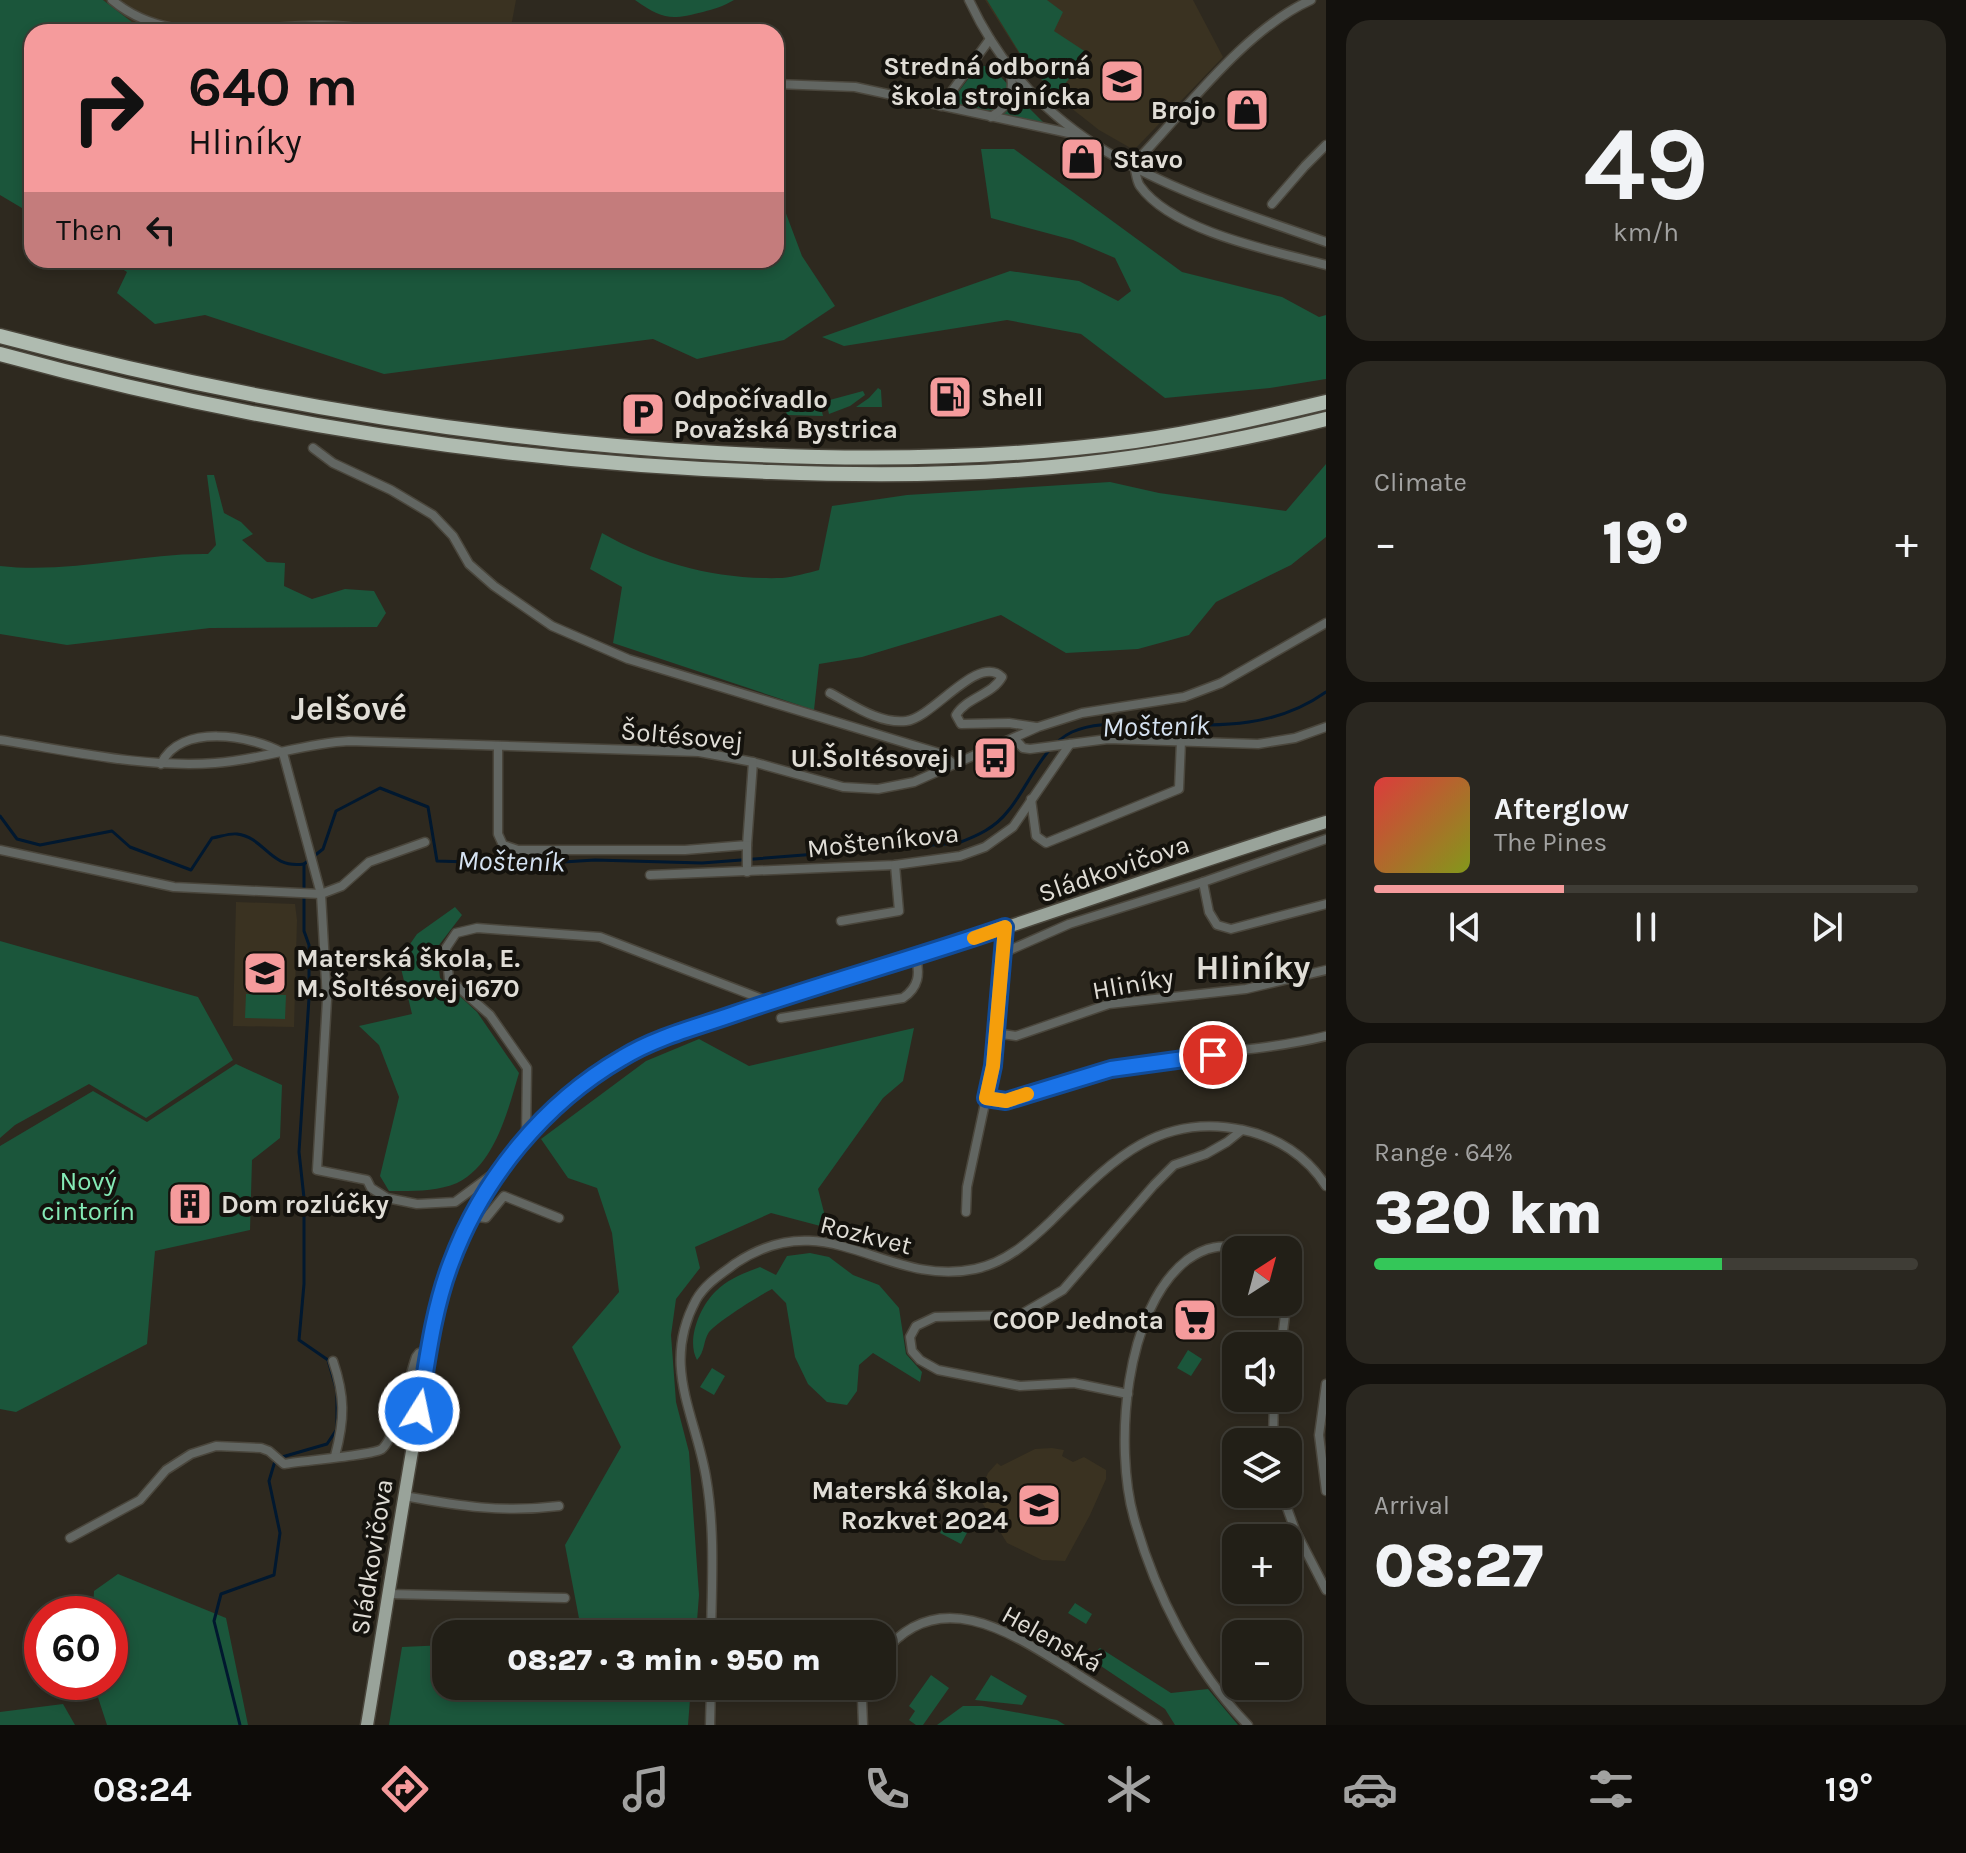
<!DOCTYPE html>
<html lang="en">
<head>
<meta charset="utf-8">
<style>
	body { margin:0; font-family:Karla,sans-serif; background:#2a2720; color:#f1f3f6; height:100vh; display:flex; flex-direction:column; font-size:30px; white-space:nowrap }
	* { box-sizing:border-box; margin:0 }
	p { font-size:26px; color:#a2a2a1 }
	.icon { flex:none; width:44px; height:44px; fill:none; stroke:currentColor; stroke-width:2; stroke-linecap:round; stroke-linejoin:round }
	.map { position:relative; flex:1; overflow:hidden }
	.panel { display:flex; flex-direction:column; gap:20px; padding:20px; background:#13110d; width:640px }
	.panel>* { flex:none }
	.banner { position:absolute; left:24px; top:24px; width:760px; height:244px; border-radius:24px; box-shadow:0 4px 12px #0003,0 0 0 2px #3f3d36; background:#f59b9c; color:#111; overflow:hidden }
	.needle { width:52px; rotate:36deg }
	.controls { position:absolute; left:1222px; top:1236px; display:grid; gap:16px }
	.controls a { display:grid; place-items:center; width:80px; height:80px; border-radius:16px; background:#221f17; box-shadow:0 4px 12px #0003,0 0 0 2px #3f3d36; font-size:40px }
	.speed { position:absolute; left:24px; top:1596px; display:flex; gap:16px; font-size:40px; font-weight:700; text-align:center }
	.speed>* { display:grid; place-content:center; width:104px; height:104px; border-radius:50%; background:#221f17; box-shadow:0 4px 12px #0003,0 0 0 2px #3f3d36; line-height:1 }
	.speed .limit { border:12px solid #d22; background:#fff; color:#111 }
	.pin { position:absolute; display:grid; place-items:center; width:68px; height:68px; color:#fff; margin:-34px; border:4px solid #fff; border-radius:50%; box-shadow:0 2px 8px #0007 }
	.me { position:absolute; width:88px; margin:-44px; rotate:10deg; stroke-linejoin:round; filter:drop-shadow(0 0 6px #0008) }
	.turn { display:flex; align-items:center; gap:28px; height:168px; padding:0 32px; font-size:36px }
	.turn .icon { width:104px; height:104px; stroke-width:2.5 }
	.turn b { display:block; font-size:56px; line-height:68px }
	.then { display:flex; align-items:center; height:76px; padding:0 32px; background:#0003; gap:16px; font-size:30px }
	.big { font-size:60px; font-weight:800; line-height:1.1 }
	.panel .widget { flex:1; display:flex; flex-direction:column; justify-content:center; gap:12px; min-width:0; padding:0 28px; border-radius:24px; background:#2a2720 }
	.panel .dial { align-items:center; gap:0 }
	.dial b { font-size:104px; line-height:1 }
	.song { display:flex; align-items:center; gap:24px }
	.cover { width:96px; height:96px; border-radius:12px; background:linear-gradient(135deg,hsl(0 70% 55%),hsl(70 70% 35%)) }
	.played { height:8px; border-radius:4px; background:linear-gradient(90deg,#f59b9c 35%,#3f3d36 35%) }
	.keys { display:flex; justify-content:space-around; direction:ltr }
	.heat { display:flex; justify-content:space-between; align-items:center; font-size:44px; direction:ltr }
	.charge { height:12px; border-radius:6px; background:linear-gradient(90deg,#34c759 64%,#3f3d36 0) }
	.trip { position:absolute; left:432px; top:1620px; width:464px; height:80px; border-radius:24px; background:#221f17; box-shadow:0 4px 12px #0003,0 0 0 2px #3f3d36; font-weight:800; line-height:80px; text-align:center }
	.menu { display:flex; height:128px; justify-content:space-around; align-items:center; background:#0e0c09; color:#a2a2a1 }
	.menu .icon { width:56px; height:56px }
	.menu .active { color:#f59b9c }
	.menu b { font-size:36px; color:#f1f3f6 }
	main { display:flex; flex:1; min-height:0 }
	.map>svg:first-child { display:block }
	.built { fill:#3a3221 }
	.green { fill:#1b563b }
	.lines { fill:none; stroke-linecap:round; stroke-linejoin:round }
	.stream { stroke:#01182f; stroke-width:3 }
	.street-casing { stroke:#4a463c; stroke-width:11 }
	.primary-casing { stroke:#4a463c; stroke-width:15 }
	.highway-casing { stroke:#4a463c; stroke-width:17 }
	.street { stroke:#626662; stroke-width:8 }
	.primary { stroke:#99a39a; stroke-width:12 }
	.highway { stroke:#afbbb0; stroke-width:14 }
	.route-casing { stroke:#114b97; stroke-width:20 }
	.route { stroke:#1a73e8; stroke-width:14 }
	.slow { stroke:#f59e0b; stroke-width:14 }
	.labels { text-anchor:middle; dominant-baseline:central; stroke-width:8; stroke-linejoin:round; paint-order:stroke }
	.poi-label { font-size:26px; font-weight:bold; fill:#e0ddd6; stroke:#14120d; text-anchor:end }
	.street-label { font-size:26px; fill:#e0ddd6; stroke:#14120d }
	.park-label { font-size:26px; fill:#85eab6; stroke:#14120d }
	.water-label { font-size:28px; font-style:italic; fill:#d5e2f1; stroke:#14120d }
	.district-label { font-size:34px; font-weight:bold; fill:#e0ddd6; stroke:#14120d }
</style>
</head>
<body>
<main>
<div class="map">
<svg width="1326" height="1725" viewBox="0 0 1326 1725">
	<rect width="100%" height="100%" fill="#2e291f"/>
	<g class="built">
		<path d="M103,0H516L510,32H359L351,30L156,32L137,27Z"/>
		<path d="M985,0H1193L1223,57L1134,150L1099,130L1061,100L1025,63Z"/>
		<path d="M236,902L295,904L297,920L294,1027L233,1026Z"/>
		<path d="M1052,1448L1064,1450L1062,1456L1073,1462L1084,1457L1106,1470V1479L1090,1515L1065,1561L1042,1560L1007,1543L978,1496L988,1473L997,1463L1001,1466L1035,1449Z"/>
	</g>
	<g class="green">
		<path d="M0,0H103L137,26L156,32H32V214L0,195Z"/>
		<path d="M635,0H734C724,6 714,9 703,12C671,20 663,20 635,0Z"/>
		<path d="M987,0H1047L1063,12L1054,31L1089,54L1056,95L1024,60Z"/>
		<path d="M984,66L992,67L1010,87C1003,121 981,110 957,104L956,95L975,70Z"/>
		<path d="M1014,93L1043,122L1042,123L1000,114Z"/>
		<path d="M981,149H1014L1182,272L1282,297L1319,317L1326,315V379L1270,388L1165,398L1081,334L1007,320L844,346L822,337L1010,271L1079,281L1118,301L1131,291L1115,258L1073,240L991,218Z"/>
		<path d="M776,187L802,256L835,306L784,340L697,359L653,339L384,374L205,315L155,324L117,293L127,272L108,260H776Z"/>
		<path d="M878,388L881,390L882,407H856L869,398Z"/>
		<path d="M863,391L865,395L850,406L829,414L826,401Z"/>
		<path d="M820,403L823,416L787,415L786,411Z"/>
		<path d="M1326,464V537L1291,565L1216,602L1189,635L1138,649L1066,653L1001,615L862,657L819,664L814,710L613,643L622,587L590,569L602,533C656,564 719,580 782,578C794,577 807,573 819,570L832,506L907,495L1110,482L1159,493L1286,511Z"/>
		<path d="M207,475H214L224,513L241,522L253,534L242,540L267,562L285,563L284,586L312,599L345,589L374,591L386,613L377,627L210,628L67,645L0,634V566C70,574 139,553 208,554L216,545Z"/>
		<path d="M455,907L462,915L436,949L440,978L477,1012L519,1073C508,1110 495,1165 457,1183C436,1192 411,1191 389,1191L380,1176L399,1097L379,1045L359,1026L412,1014L399,960L417,934Z"/>
		<path d="M0,941L198,997L233,1060L146,1118L89,1084L15,1125L0,1138Z"/>
		<path d="M246,994L286,995L285,1019L245,1018Z"/>
		<path d="M914,1028L903,1081L883,1098L818,1189L828,1228L771,1213L695,1247L700,1268L676,1299L671,1335L676,1402L689,1452L699,1595L696,1634H582L565,1545L621,1447L572,1347L619,1292L612,1233L597,1188L568,1178L541,1139L646,1061L699,1039L749,1066Z"/>
		<path d="M236,1064L282,1085L280,1138L252,1160L250,1230L155,1251L147,1344L16,1412L0,1409V1146L93,1091L147,1122Z"/>
		<path d="M810,1253L829,1257L853,1275L879,1285L899,1308L906,1354L922,1372L920,1382L873,1353L859,1365L857,1391L847,1405L827,1402L808,1384L795,1357L786,1303L772,1289C757,1297 720,1320 709,1332C703,1341 705,1352 697,1360C686,1340 700,1306 716,1291C728,1279 744,1273 760,1267L776,1275L787,1256Z"/>
		<path d="M1188,1350L1202,1359L1191,1376L1177,1368Z"/>
		<path d="M712,1368L725,1376L714,1395L700,1387Z"/>
		<path d="M948,1518L969,1529L961,1544L940,1533Z"/>
		<path d="M118,1574L226,1618L248,1725H107L93,1682H110V1614H93L94,1591Z"/>
		<path d="M1075,1603L1092,1614L1086,1624L1068,1613Z"/>
		<path d="M446,1645V1686H691L688,1725H389L402,1647Z"/>
		<path d="M1100,1648L1171,1693L1208,1689L1238,1725H1175L1165,1709L1089,1658Z"/>
		<path d="M931,1675L949,1688L923,1725H916L909,1720L915,1711L909,1706Z"/>
		<path d="M991,1675L1027,1696L1022,1705L975,1700Z"/>
		<path d="M63,1704L75,1725H0V1712Z"/>
		<path d="M963,1706H982L1057,1720L1065,1725H937Z"/>
	</g>
	<g class="lines">
		<g class="stream">
			<path d="M0,816L17,839L40,845L112,831L130,847L191,870L212,838C219,837 230,833 237,834C266,838 269,869 304,864"/>
			<path d="M282,1457L327,1444L337,1429V1391L328,1360L299,1340L304,1284V1198L299,1152L309,998V945L304,931V864L323,849L336,811L380,788L428,807L437,861L531,864L595,860L702,863L958,843C977,836 995,828 1008,811C1029,786 1042,746 1072,732C1094,722 1121,724 1144,724C1209,725 1270,732 1326,692"/>
			<path d="M240,1725L214,1621L221,1594L274,1575L280,1533L269,1481L275,1461"/>
		</g>
		<g class="street-casing">
			<g id="street">
				<path d="M112,0C186,62 290,8 376,32"/>
				<path d="M969,0C1040,153 1180,191 1326,242"/>
				<path d="M776,84L855,87L1078,135"/>
				<path d="M941,106L990,39"/>
				<path d="M991,117C1011,105 1015,91 1010,68"/>
				<path d="M1135,169L1143,154C1190,104 1248,28 1311,0"/>
				<path d="M1135,169C1136,174 1137,182 1140,186C1173,232 1274,251 1326,265"/>
				<path d="M1272,204L1305,166L1326,145"/>
				<path d="M313,448L333,463L391,490L433,515L453,536L469,564L494,586L552,626L628,659L939,753L954,764"/>
				<path d="M830,693C853,705 879,724 906,721C933,718 978,653 1002,677C992,695 967,697 956,715L961,724L1009,723L1036,727"/>
				<path d="M1014,738L1023,748L1030,749L1108,739L1258,744L1295,738L1326,727"/>
				<path d="M0,740C71,751 143,768 215,763C261,760 304,743 349,741L699,752L753,762L843,787L878,789L914,782L1038,727L1082,713L1184,697L1221,683L1326,623"/>
				<path d="M498,746V834L503,845L518,850H685L747,845L753,762"/>
				<path d="M161,764C180,723 251,735 283,753L321,894L327,1000L317,1170L367,1180L371,1188L387,1198L417,1204L455,1202L497,1171"/>
				<path d="M1031,799L1036,836L1046,843L1179,789L1181,741"/>
				<path d="M747,845V872"/>
				<path d="M0,850L174,887L321,894L342,886L369,862L425,842"/>
				<path d="M650,875L895,865L960,856L985,847L1013,827L1070,744"/>
				<path d="M1203,882L1209,912L1217,925L1231,929L1326,904"/>
				<path d="M841,921L899,911L895,865"/>
				<path d="M1003,953L1069,924L1203,882L1326,839"/>
				<path d="M781,1018L903,998C919,987 920,974 916,957"/>
				<path d="M995,1033L1016,1036L1109,1004L1246,989L1326,970"/>
				<path d="M986,1098C1028,1104 1071,1079 1112,1069C1182,1053 1256,1053 1326,1036"/>
				<path d="M526,1137L527,1068L490,1015L449,979L446,948L456,933L477,928L600,937L770,1002"/>
				<path d="M966,1212L967,1187L993,1066L1005,927"/>
				<path d="M472,1216L486,1218L504,1196L559,1218"/>
				<path d="M1244,1250C1222,1243 1205,1247 1187,1260C1124,1309 1114,1447 1134,1518C1155,1593 1193,1669 1248,1725"/>
				<path d="M1281,1346L1285,1315L1283,1302"/>
				<path d="M333,1361C345,1396 345,1419 335,1456"/>
				<path d="M1326,1384L1319,1435L1326,1491"/>
				<path d="M1128,1394L1074,1383L1020,1386L938,1370L920,1360L912,1351L910,1337L916,1326L935,1317L1020,1315L1063,1290L1154,1185L1174,1165L1206,1154L1227,1142L1242,1130"/>
				<path d="M1273,1442L1274,1398"/>
				<path d="M1282,1494L1295,1530L1326,1590"/>
				<path d="M404,1496C460,1506 502,1513 559,1506"/>
				<path d="M70,1538L140,1500L166,1470L191,1454L216,1446L261,1448L269,1451L284,1464C300,1461 374,1455 382,1449C396,1437 409,1377 416,1357L419,1353L429,1350"/>
				<path d="M388,1594L565,1598"/>
				<path d="M711,1634C712,1582 715,1528 706,1477C695,1413 661,1365 696,1300C705,1284 721,1274 736,1263C828,1202 886,1288 975,1269C1005,1263 1029,1242 1051,1221C1107,1166 1155,1111 1243,1130C1277,1137 1307,1156 1326,1186"/>
				<path d="M882,1655C938,1581 1015,1635 1074,1672C1102,1690 1130,1707 1158,1725"/>
				<path d="M710,1725L711,1686"/>
				<path d="M863,1725L862,1699L865,1686"/>
			</g>
		</g>
		<g class="primary-casing">
			<path id="primary" d="M367,1725C384,1624 399,1524 417,1423C427,1365 433,1303 457,1249C490,1171 547,1103 619,1059C647,1042 678,1034 709,1023C777,999 846,979 915,957C1052,914 1188,864 1326,822"/>
		</g>
		<g class="highway-casing">
			<g id="highway">
				<path d="M0,336C236,399 473,440 717,453C856,461 996,460 1135,441C1199,432 1263,417 1326,402"/>
				<path d="M0,354C251,423 511,463 771,472C874,476 978,476 1081,464C1164,455 1245,439 1326,419"/>
			</g>
		</g>
		<use href="#street" class="street"/>
		<use href="#primary" class="primary"/>
		<use href="#highway" class="highway"/>
	</g>
	<g class="lines">
		<g class="route-casing">
			<path id="route" d="M419,1411C427,1362 433,1310 451,1263C482,1179 544,1103 622,1058C656,1037 697,1027 734,1014C824,983 915,958 1005,927L993,1066L986,1098L1006,1101L1111,1069L1213,1055"/>
		</g>
		<use href="#route" class="route"/>
		<path class="slow" d="M974,938L1005,927L993,1066L986,1098L1006,1101L1027,1094"/>
	</g>
	<defs>
		<g id="school-square" transform="scale(2.3)"><rect x="-9" y="-9" width="18" height="18" rx="4" fill="#f59b9c" stroke="#14120d"/><path d="M0-5L7-2L0 1L-7-2ZM-4 1L0 2.5L4 1V4Q0 6-4 4Z" fill="#111"/></g>
		<g id="shop-square" transform="scale(2.3)"><rect x="-9" y="-9" width="18" height="18" rx="4" fill="#f59b9c" stroke="#14120d"/><path d="M-5-2.5h2.3a2.7 3.5 0 0 1 5.4 0H5L5.5 6h-11ZM-1.5-2.5h3a1.5 2.3 0 0 0-3 0Z" fill="#111"/></g>
		<g id="fuel-square" transform="scale(2.3)"><rect x="-9" y="-9" width="18" height="18" rx="4" fill="#f59b9c" stroke="#14120d"/><path d="M-5.5-6h7V0h2V4h1.3V-2.5L3-4.5l.8-.8L6-3V5H2.5V1h-1V6h-7ZM-4.2-4.7v3.2H.2V-4.7Z" fill="#111"/></g>
		<g id="parking-square" transform="scale(2.3)"><rect x="-9" y="-9" width="18" height="18" rx="4" fill="#f59b9c" stroke="#14120d"/><path d="M-3.5-5.5H1a3.5 3.5 0 0 1 0 7H-1V5.5H-3.5ZM-1-3.4V-.6H.8a1.4 1.4 0 0 0 0-2.8Z" fill="#111"/></g>
		<g id="bus-square" transform="scale(2.3)"><rect x="-9" y="-9" width="18" height="18" rx="4" fill="#f59b9c" stroke="#14120d"/><path d="M-5-6H5V4H4V6H2V4H-2V6H-4V4H-5ZM-3.5-4V0h7V-4ZM-3.5 1.2v1.5H-2V1.2ZM2 1.2v1.5H3.5V1.2Z" fill="#111"/></g>
		<g id="building-square" transform="scale(2.3)"><rect x="-9" y="-9" width="18" height="18" rx="4" fill="#f59b9c" stroke="#14120d"/><path d="M-4-6H4V6H1V3H-1V6H-4ZM-2.5-4.3h1.7v1.8h-1.7ZM.8-4.3h1.7v1.8H.8ZM-2.5-1h1.7V.8h-1.7ZM.8-1h1.7V.8H.8Z" fill="#111"/></g>
		<g id="supermarket-square" transform="scale(2.3)"><rect x="-9" y="-9" width="18" height="18" rx="4" fill="#f59b9c" stroke="#14120d"/><path d="M-6-5.5h2.5l.6 2H6L4.5 2H-2.5L-4.4-4H-6ZM-1.5 3.2a1.3 1.3 0 1 0 .1 0ZM3 3.2a1.3 1.3 0 1 0 .1 0Z" fill="#111"/></g>
	</defs>
	<g fill-rule="evenodd">
		<use href="#school-square" x="1122" y="81"/>
		<use href="#shop-square" x="1247" y="110"/>
		<use href="#shop-square" x="1082" y="159"/>
		<use href="#fuel-square" x="950" y="397"/>
		<use href="#parking-square" x="643" y="414"/>
		<use href="#bus-square" x="995" y="758"/>
		<use href="#school-square" x="265" y="973"/>
		<use href="#building-square" x="190" y="1204"/>
		<use href="#supermarket-square" x="1195" y="1320"/>
		<use href="#school-square" x="1039" y="1505"/>
	</g>
	<g class="labels">
		<g class="poi-label">
			<text x="1091" y="66">Stredná odborná<tspan x="1091" dy="30">škola strojnícka</tspan></text>
			<text x="1216" y="110">Brojo</text>
			<text x="1113" y="159" text-anchor="start">Stavo</text>
			<text x="981" y="397" text-anchor="start">Shell</text>
			<text x="674" y="399" text-anchor="start">Odpočívadlo<tspan x="674" dy="30">Považská Bystrica</tspan></text>
			<text x="964" y="758">Ul.Šoltésovej I</text>
			<text x="296" y="958" text-anchor="start">Materská škola, E.<tspan x="296" dy="30">M. Šoltésovej 1670</tspan></text>
			<text x="221" y="1204" text-anchor="start">Dom rozlúčky</text>
			<text x="1164" y="1320">COOP Jednota</text>
			<text x="1008" y="1490">Materská škola,<tspan x="1008" dy="30">Rozkvet 2024</tspan></text>
		</g>
		<g class="street-label">
			<text transform="translate(682 736) rotate(5)">Šoltésovej</text>
			<text transform="translate(883 841) rotate(-6)">Mošteníkova</text>
			<text transform="translate(1114 869) rotate(-19)">Sládkovičova</text>
			<text transform="translate(1133 984) rotate(-10)">Hliníky</text>
			<text transform="translate(866 1235) rotate(14)">Rozkvet</text>
			<text transform="translate(372 1557) rotate(-81)">Sládkovičova</text>
			<text transform="translate(1052 1639) rotate(29)">Helenská</text>
		</g>
		<g class="park-label">
			<text x="88" y="1181">Nový<tspan x="88" dy="30">cintorín</tspan></text>
		</g>
		<g class="water-label">
			<text transform="translate(1156 726) rotate(-1)">Mošteník</text>
			<text transform="translate(511 861) rotate(1)">Mošteník</text>
		</g>
		<g class="district-label">
			<text x="349" y="709">Jelšové</text>
			<text x="1253" y="968">Hliníky</text>
		</g>
	</g>
</svg>
<div class="controls">
<a><svg class="needle" viewBox="-14 -14 28 28"><path d="M0-13l5 13h-10z" fill="#e53935"/><path d="M0 13l5-13h-10z" fill="#a2a2a1"/></svg></a>
<a><svg class="icon" aria-label="sound" viewBox="0 0 24 24"><path d="M4 9h4l5-4v14l-5-4H4zM17 9q2 3 0 6"/></svg></a>
<a><svg class="icon" aria-label="layers" viewBox="0 0 24 24"><path d="M12 4l9 5-9 5-9-5zM3 14l9 5 9-5"/></svg></a>
<a>+</a>
<a>−</a>
</div>
<div class="speed"><div class="limit">60</div></div>
<div class="pin" style="left:1213px;top:1055px;background:#d93025"><svg class="icon" aria-label="arrive" viewBox="0 0 24 24"><path d="M6 21V4h12l-3 4 3 4H6"/></svg></div>
<svg class="me" style="left:419px;top:1411px" viewBox="-20 -20 40 40"><circle r="17" fill="#1a73e8" stroke="#fff" stroke-width="3"/><path d="M0-11L8 9 0 5-8 9z" fill="#fff"/></svg>
<div class="trip">08:27 · 3 min · 950 m</div>
<div class="banner">
<div class="turn"><svg class="icon" aria-label="right" viewBox="0 0 24 24"><path d="M7 20v-9h11M14 6l5 5-5 5"/></svg><div><b>640 m</b>Hliníky</div></div>
<div class="then">Then<svg class="icon" aria-label="left" viewBox="0 0 24 24"><path d="M17 20v-9H6M10 6l-5 5 5 5"/></svg></div>
</div>
</div>
<section class="panel">
<div class="widget dial"><b>49</b><p>km/h</p></div>
<div class="widget"><p>Climate</p>
<div class="heat"><a>−</a><b class="big">19°</b><a>+</a></div>
</div>
<div class="widget">
<div class="song"><i class="cover"></i><div><b>Afterglow</b><p>The Pines</p></div></div>
<div class="played"></div>
<div class="keys"><svg class="icon" aria-label="previous" viewBox="0 0 24 24"><path d="M18 5L8 12l10 7zM5 5v14"/></svg><svg class="icon" aria-label="pause" viewBox="0 0 24 24"><path d="M8 5v14M16 5v14"/></svg><svg class="icon" aria-label="next" viewBox="0 0 24 24"><path d="M6 5l10 7-10 7zM19 5v14"/></svg></div>
</div>
<div class="widget"><p>Range · 64%</p><b class="big">320 km</b><div class="charge"></div></div>
<div class="widget"><p>Arrival</p><b class="big">08:27</b></div>
</section>
</main>
<nav class="menu">
<b>08:24</b>
<svg class="icon active" aria-label="directions" viewBox="0 0 24 24"><path d="M12 3l9 9-9 9-9-9zM9 14v-3h6M13 9l2 2-2 2"/></svg>
<svg class="icon" aria-label="music" viewBox="0 0 24 24"><path d="M9 18V5l10-2v13"/><circle cx="6" cy="18" r="3"/><circle cx="16" cy="16" r="3"/></svg>
<svg class="icon" aria-label="phone" viewBox="0 0 24 24"><path d="M5 4h4l2 5-3 2q2 4 5 5l2-3 5 2v4C11 20 4 13 5 4z"/></svg>
<svg class="icon" aria-label="climate" viewBox="0 0 24 24"><path d="M12 3v18M4 7l16 10M4 17L20 7"/></svg>
<svg class="icon" aria-label="car" viewBox="0 0 24 24"><path d="M5 17H2v-5l4-1 3-4h7l3 4 3 1v5h-3M9 17h6M6 11h13"/><circle cx="7" cy="17" r="2"/><circle cx="17" cy="17" r="2"/></svg>
<svg class="icon" aria-label="filters" viewBox="0 0 24 24"><path d="M4 7h16M4 17h16"/><circle cx="9" cy="7" r="2"/><circle cx="15" cy="17" r="2"/></svg>
<b>19°</b>
</nav>
</body>
</html>
